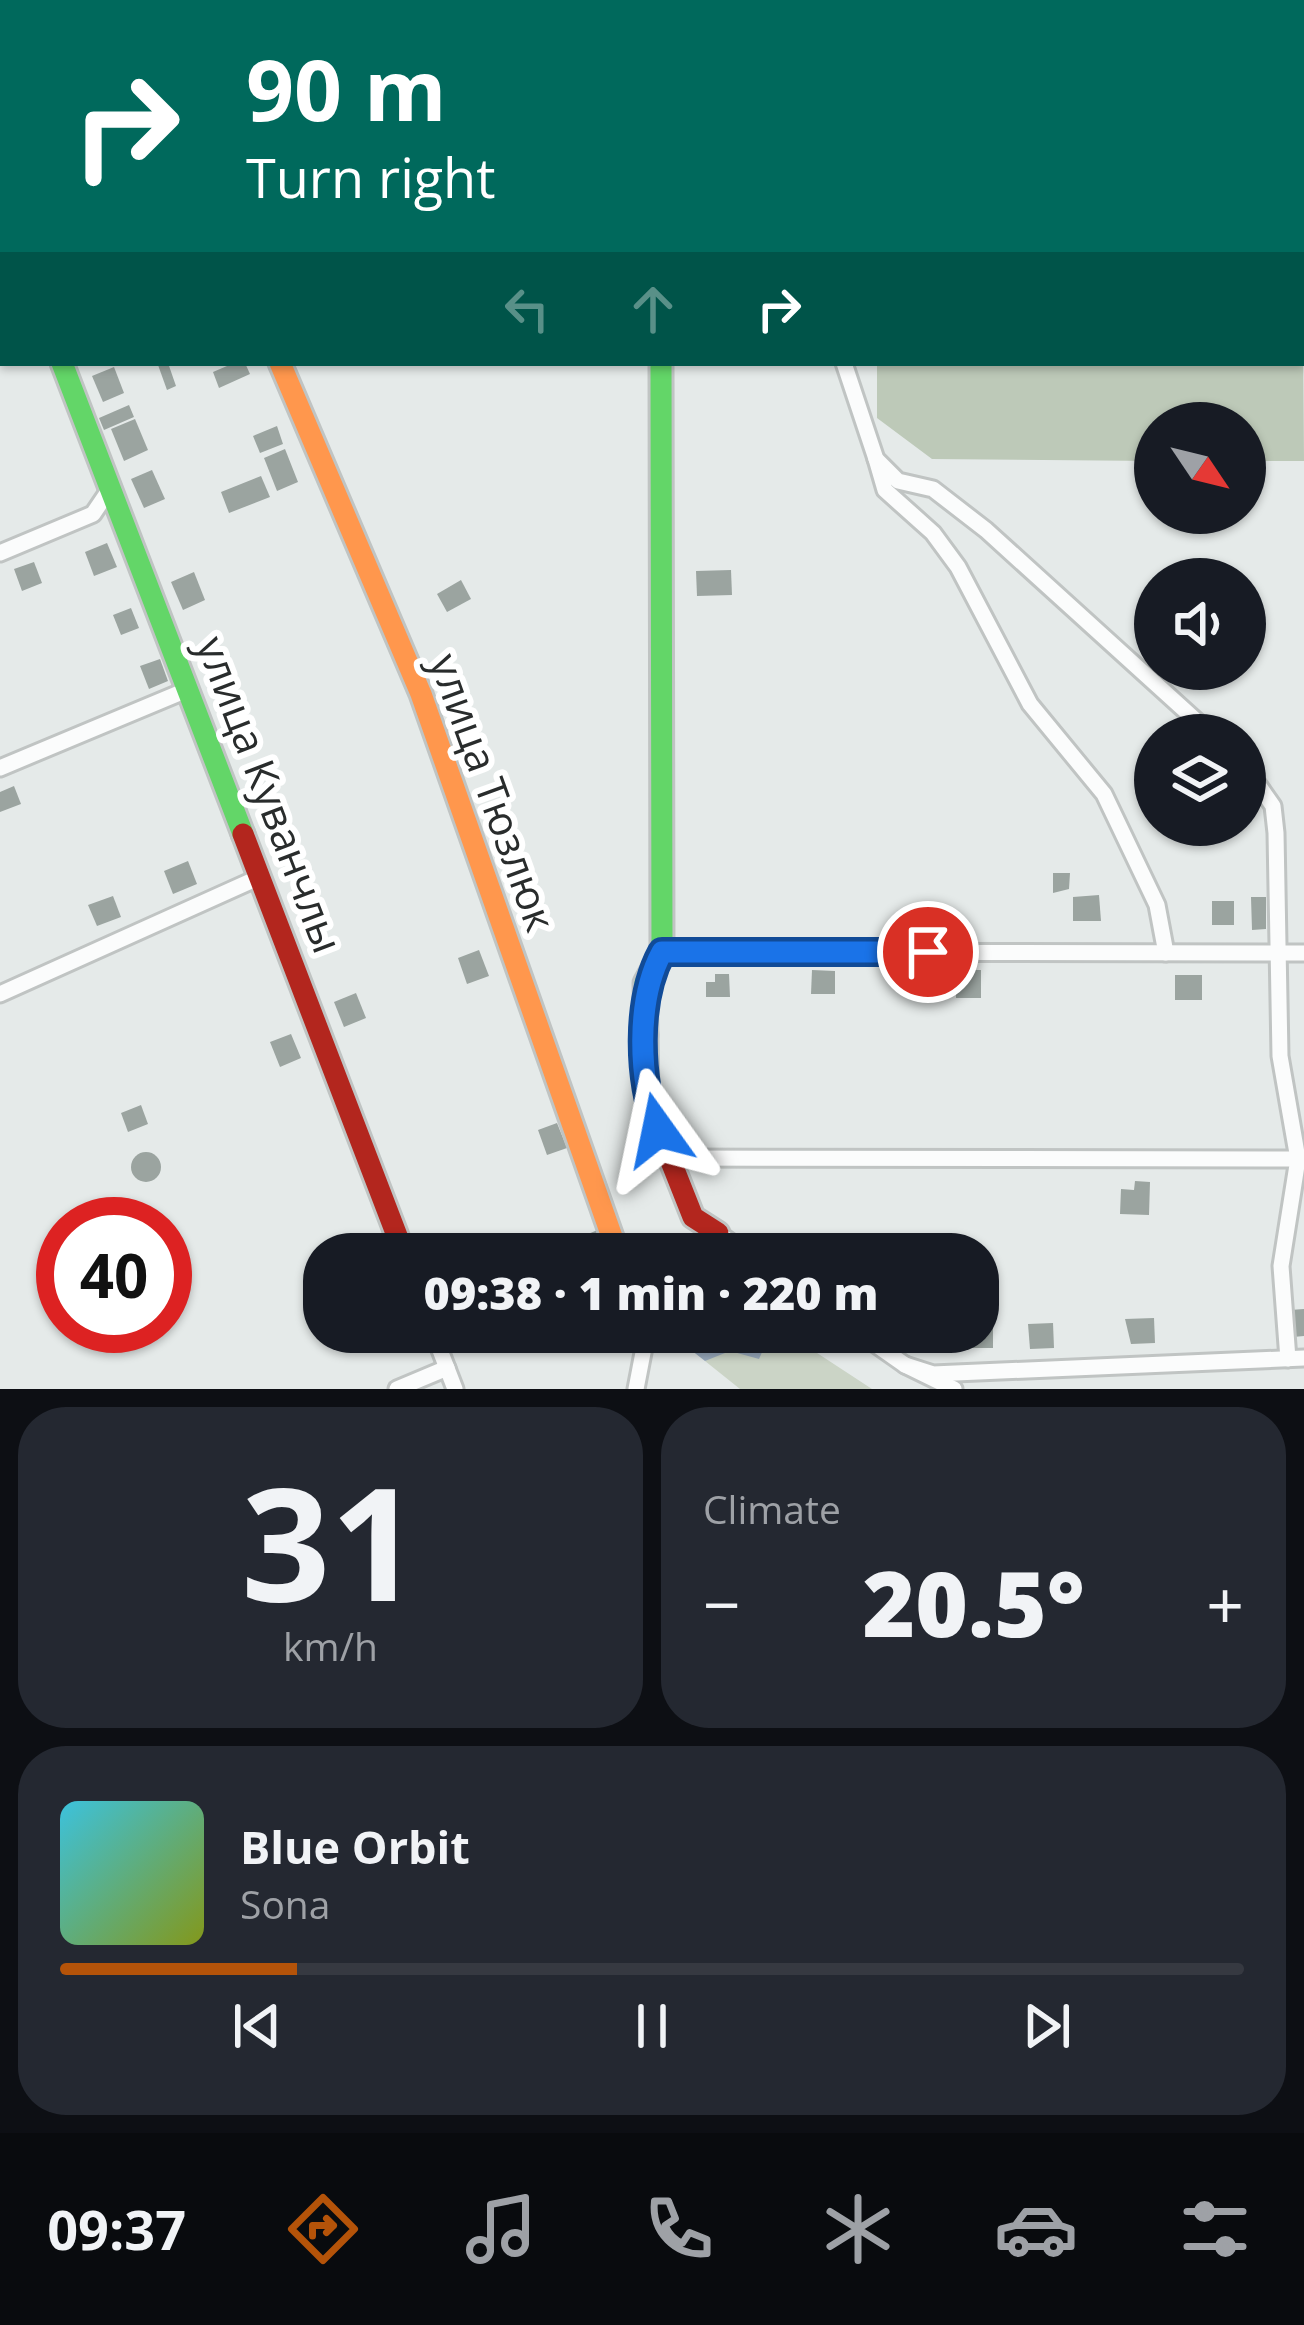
<!DOCTYPE html>
<html lang="en">
<head>
<meta charset="utf-8">
<style>
	body { margin:0; font-family:"Open Sans",sans-serif; background:#242831; color:#f1f3f6; height:100vh; display:flex; flex-direction:column; font-size:45px; white-space:nowrap }
	* { box-sizing:border-box; margin:0 }
	p { font-size:39px; color:#9ea1a6 }
	.icon { flex:none; width:66px; height:66px; fill:none; stroke:currentColor; stroke-width:2; stroke-linecap:round; stroke-linejoin:round }
	.map { position:relative; height:1389px; overflow:hidden }
	.side { display:flex; flex-direction:column; gap:18px; padding:18px; background:#0d0f14; flex:1 }
	.side>* { flex:none }
	.top-card { position:absolute; left:0px; top:0px; width:1305px; height:366px; box-shadow:0 3px 9px #0004; background:#00695c; color:#fff; overflow:hidden }
	.needle { width:78px; rotate:125deg }
	.buttons { position:absolute; left:1134px; top:402px; display:grid; gap:24px }
	.buttons a { display:grid; place-items:center; width:132px; height:132px; border-radius:50%; background:#171b24; box-shadow:0 3px 9px #0004; font-size:60px }
	.speed { position:absolute; left:36px; top:1197px; display:flex; gap:24px; font-size:60px; font-weight:700; text-align:center }
	.speed>* { display:grid; place-content:center; width:156px; height:156px; border-radius:50%; background:#171b24; box-shadow:0 3px 9px #0004; line-height:1 }
	.speed .limit { border:18px solid #d22; background:#fff; color:#111 }
	.pin { position:absolute; display:grid; place-items:center; width:102px; height:102px; color:#fff; margin:-51px; border:6px solid #fff; border-radius:50%; box-shadow:0 3px 12px #0007 }
	.me { position:absolute; width:132px; margin:-66px; rotate:348deg; stroke-linejoin:round; filter:drop-shadow(0 0 9px #0008) }
	.turn { display:flex; align-items:center; gap:42px; height:252px; padding:0 48px; font-size:54px }
	.turn .icon { width:156px; height:156px; stroke-width:2.5 }
	.turn b { display:block; font-size:84px; line-height:102px }
	.lanes { display:flex; align-items:center; height:114px; padding:0 48px; background:#0003; justify-content:center; gap:60px; direction:ltr }
	.lanes .off { opacity:.35 }
	.big { font-size:90px; font-weight:800; line-height:1.1 }
	.side .tile { flex:1; display:flex; flex-direction:column; justify-content:center; gap:18px; min-width:0; padding:0 42px; border-radius:48px; background:#242831 }
	.side .dial { align-items:center; gap:0 }
	.dial b { font-size:156px; line-height:1 }
	.song { display:flex; align-items:center; gap:36px }
	.cover { width:144px; height:144px; border-radius:18px; background:linear-gradient(135deg,hsl(190 70% 55%),hsl(70 70% 35%)) }
	.played { height:12px; border-radius:6px; background:linear-gradient(90deg,#b45309 20%,#363941 20%) }
	.keys { display:flex; justify-content:space-around; direction:ltr }
	.heat { display:flex; justify-content:space-between; align-items:center; font-size:66px; direction:ltr }
	.side .tiles { flex:1; display:grid; gap:18px; grid-template-columns:1fr 1fr }
	.tile:last-child { grid-column:span 2 }
	.trip { position:absolute; left:303px; top:1233px; width:696px; height:120px; border-radius:48px; background:#171b24; box-shadow:0 3px 9px #0004; font-weight:800; line-height:120px; text-align:center }
	.dock { display:flex; height:192px; justify-content:space-around; align-items:center; background:#090b0e; color:#9ea1a6 }
	.dock .icon { width:84px; height:84px }
	.dock .selected { color:#b45309 }
	.dock b { font-size:54px; color:#f1f3f6 }
	.map>svg:first-child { display:block }
	.green { fill:#cbd4c6 }
	.forest { fill:#bdc9b8 }
	.water { fill:#99aabd }
	.building { fill:#9ba4a0 }
	.lines { fill:none; stroke-linecap:round; stroke-linejoin:round }
	.street-casing { stroke:#c0c4c3; stroke-width:21 }
	.fast-casing { stroke:#c0c4c3; stroke-width:27 }
	.slow-casing { stroke:#c0c4c3; stroke-width:27 }
	.jam-casing { stroke:#c0c4c3; stroke-width:27 }
	.street { stroke:#fbfcfc; stroke-width:15 }
	.fast { stroke:#63d668; stroke-width:21 }
	.slow { stroke:#ff974d; stroke-width:21 }
	.jam { stroke:#b3261e; stroke-width:21 }
	.route-casing { stroke:#114b97; stroke-width:30 }
	.route { stroke:#1a73e8; stroke-width:21 }
	.labels { text-anchor:middle; dominant-baseline:central; stroke-width:12; stroke-linejoin:round; paint-order:stroke }
	.street-label { font-size:42px; fill:#292c2c; stroke:#fff }
</style>
</head>
<body>
<div class="map">
<svg width="1304" height="1389" viewBox="0 0 1304 1389">
	<rect width="100%" height="100%" fill="#e5eae9"/>
	<path class="green" d="M771,1332H785L872,1389H740L705,1361C724,1345 754,1352 771,1332Z"/>
	<g class="forest">
		<path d="M890,0H1304V120L1302,3Z"/>
		<path d="M1302,211L1304,461H1245V423H1155V461L932,459L877,418V363H1302Z"/>
	</g>
	<path class="water" d="M668,1332H771L759,1359L730,1351L705,1361Z"/>
	<g class="building">
		<path d="M168,363L176,386L167,390L158,365Z"/>
		<path d="M234,363H245L250,374L219,388L213,372Z"/>
		<path d="M114,367L124,393L103,402L92,376Z"/>
		<path d="M129,405L134,417L104,430L99,418Z"/>
		<path d="M135,419L148,450L124,461L111,429Z"/>
		<path d="M277,426L283,444L260,453L253,436Z"/>
		<path d="M285,449L298,482L277,491L264,458Z"/>
		<path d="M152,470L165,499L144,508L131,479Z"/>
		<path d="M261,476L270,497L229,513L221,492Z"/>
		<path d="M107,543L117,567L94,576L85,552Z"/>
		<path d="M34,562L42,583L22,591L14,569Z"/>
		<path d="M731,570L732,595L697,596L696,571Z"/>
		<path d="M194,572L205,600L183,610L171,582Z"/>
		<path d="M461,580L471,599L447,612L437,594Z"/>
		<path d="M131,608L139,628L121,635L113,615Z"/>
		<path d="M160,659L168,681L149,689L140,666Z"/>
		<path d="M14,786L21,804L0,812V792Z"/>
		<path d="M188,861L197,884L173,894L164,871Z"/>
		<path d="M1053,873H1070L1069,889L1053,893Z"/>
		<path d="M1099,895L1101,921H1073V897Z"/>
		<path d="M113,896L121,917L97,926L88,905Z"/>
		<path d="M1251,897H1266V929L1252,930Z"/>
		<rect x="1212" y="901" width="22" height="24"/>
		<path d="M479,950L489,976L467,984L458,958Z"/>
		<path d="M812,970L835,971V994H811Z"/>
		<rect x="956" y="970" width="25" height="28"/>
		<path d="M715,974H729L730,997H706V982H715Z"/>
		<rect x="1175" y="975" width="27" height="25"/>
		<path d="M356,993L366,1018L344,1027L334,1002Z"/>
		<path d="M291,1034L301,1058L280,1067L270,1042Z"/>
		<path d="M141,1105L148,1124L128,1132L121,1113Z"/>
		<path d="M557,1123L567,1148L547,1155L538,1130Z"/>
		<circle cx="146" cy="1167" r="15"/>
		<path d="M1135,1181L1150,1182L1149,1215L1120,1214L1121,1189L1134,1190Z"/>
		<path d="M600,1229L609,1254H582L576,1239Z"/>
		<path d="M1304,1309V1336L1293,1337L1290,1310Z"/>
		<path d="M1154,1318L1155,1343L1131,1344L1125,1319Z"/>
		<path d="M993,1323V1348H970V1332H978V1324Z"/>
		<path d="M1053,1323L1054,1348L1030,1349L1028,1324Z"/>
	</g>
	<g class="lines">
		<g class="street-casing">
			<g id="street">
				<path d="M29,0L31,3"/>
				<path d="M634,0V3"/>
				<path d="M662,0V3"/>
				<path d="M773,0V3"/>
				<path d="M863,3V0"/>
				<path d="M0,277L3,280"/>
				<path d="M844,363L876,459L898,481L933,489L986,530L1212,735"/>
				<path d="M876,459L885,490L933,533L958,567L1030,704L1104,794L1157,905L1166,953"/>
				<path d="M0,553L93,514L112,486"/>
				<path d="M1245,766L1273,806L1276,833L1280,1056L1298,1159L1281,1266L1288,1359"/>
				<path d="M0,768L189,689"/>
				<path d="M662,952L1304,953"/>
				<path d="M0,994L260,877"/>
				<path d="M670,1158L1304,1159"/>
				<path d="M702,1254L718,1233L747,1254"/>
				<path d="M433,1332L455,1389"/>
				<path d="M858,1332L905,1365L954,1389"/>
				<path d="M905,1365L933,1374L1304,1358"/>
				<path d="M397,1389L447,1368"/>
				<path d="M636,1389L647,1332"/>
			</g>
		</g>
		<g class="fast-casing">
			<g id="fast">
				<path d="M62,363L243,834"/>
				<path d="M646,1035L645,983L662,952L661,363"/>
			</g>
		</g>
		<g class="slow-casing">
			<path id="slow" d="M280,363L421,694L618,1254"/>
		</g>
		<g class="jam-casing">
			<g id="jam">
				<path d="M243,834L404,1254"/>
				<path d="M646,1035L647,1101L693,1217L718,1233"/>
			</g>
		</g>
		<use href="#street" class="street"/>
		<use href="#fast" class="fast"/>
		<use href="#slow" class="slow"/>
		<use href="#jam" class="jam"/>
	</g>
	<g class="lines">
		<g class="route-casing">
			<path id="route" d="M658,1130C638,1078 636,1000 662,952H928"/>
		</g>
		<use href="#route" class="route"/>
	</g>
	<g class="labels">
		<g class="street-label">
			<text transform="translate(494 792) rotate(70)">улица Тюзлюк</text>
			<text transform="translate(271 794) rotate(69)">улица Куванчлы</text>
		</g>
	</g>
</svg>
<div class="buttons">
<a><svg class="needle" viewBox="-14 -14 28 28"><path d="M0-13l5 13h-10z" fill="#e53935"/><path d="M0 13l5-13h-10z" fill="#9ea1a6"/></svg></a>
<a><svg class="icon" aria-label="sound" viewBox="0 0 24 24"><path d="M4 9h4l5-4v14l-5-4H4zM17 9q2 3 0 6"/></svg></a>
<a><svg class="icon" aria-label="layers" viewBox="0 0 24 24"><path d="M12 4l9 5-9 5-9-5zM3 14l9 5 9-5"/></svg></a>
</div>
<div class="speed"><div class="limit">40</div></div>
<div class="pin" style="left:928px;top:952px;background:#d93025"><svg class="icon" aria-label="arrive" viewBox="0 0 24 24"><path d="M6 21V4h12l-3 4 3 4H6"/></svg></div>
<svg class="me" style="left:658px;top:1130px" viewBox="-20 -20 40 40"><path d="M0-17L14 15 0 8-14 15z" fill="#1a73e8" stroke="#fff" stroke-width="4"/></svg>
<div class="trip">09:38 · 1 min · 220 m</div>
<div class="top-card">
<div class="turn"><svg class="icon" aria-label="right" viewBox="0 0 24 24"><path d="M7 20v-9h11M14 6l5 5-5 5"/></svg><div><b>90 m</b>Turn right</div></div>
<div class="lanes"><svg class="icon off" aria-label="left" viewBox="0 0 24 24"><path d="M17 20v-9H6M10 6l-5 5 5 5"/></svg><svg class="icon off" aria-label="ahead" viewBox="0 0 24 24"><path d="M12 20V5M6 11l6-6 6 6"/></svg><svg class="icon" aria-label="right" viewBox="0 0 24 24"><path d="M7 20v-9h11M14 6l5 5-5 5"/></svg></div>
</div>
</div>
<section class="side">
<div class="tiles">
<div class="tile dial"><b>31</b><p>km/h</p></div>
<div class="tile"><p>Climate</p>
<div class="heat"><a>−</a><b class="big">20.5°</b><a>+</a></div>
</div>
<div class="tile">
<div class="song"><i class="cover"></i><div><b>Blue Orbit</b><p>Sona</p></div></div>
<div class="played"></div>
<div class="keys"><svg class="icon" aria-label="previous" viewBox="0 0 24 24"><path d="M18 5L8 12l10 7zM5 5v14"/></svg><svg class="icon" aria-label="pause" viewBox="0 0 24 24"><path d="M8 5v14M16 5v14"/></svg><svg class="icon" aria-label="next" viewBox="0 0 24 24"><path d="M6 5l10 7-10 7zM19 5v14"/></svg></div>
</div>
</div>
</section>
<nav class="dock">
<b>09:37</b>
<svg class="icon selected" aria-label="directions" viewBox="0 0 24 24"><path d="M12 3l9 9-9 9-9-9zM9 14v-3h6M13 9l2 2-2 2"/></svg>
<svg class="icon" aria-label="music" viewBox="0 0 24 24"><path d="M9 18V5l10-2v13"/><circle cx="6" cy="18" r="3"/><circle cx="16" cy="16" r="3"/></svg>
<svg class="icon" aria-label="phone" viewBox="0 0 24 24"><path d="M5 4h4l2 5-3 2q2 4 5 5l2-3 5 2v4C11 20 4 13 5 4z"/></svg>
<svg class="icon" aria-label="climate" viewBox="0 0 24 24"><path d="M12 3v18M4 7l16 10M4 17L20 7"/></svg>
<svg class="icon" aria-label="car" viewBox="0 0 24 24"><path d="M5 17H2v-5l4-1 3-4h7l3 4 3 1v5h-3M9 17h6M6 11h13"/><circle cx="7" cy="17" r="2"/><circle cx="17" cy="17" r="2"/></svg>
<svg class="icon" aria-label="filters" viewBox="0 0 24 24"><path d="M4 7h16M4 17h16"/><circle cx="9" cy="7" r="2"/><circle cx="15" cy="17" r="2"/></svg>
</nav>
</body>
</html>
